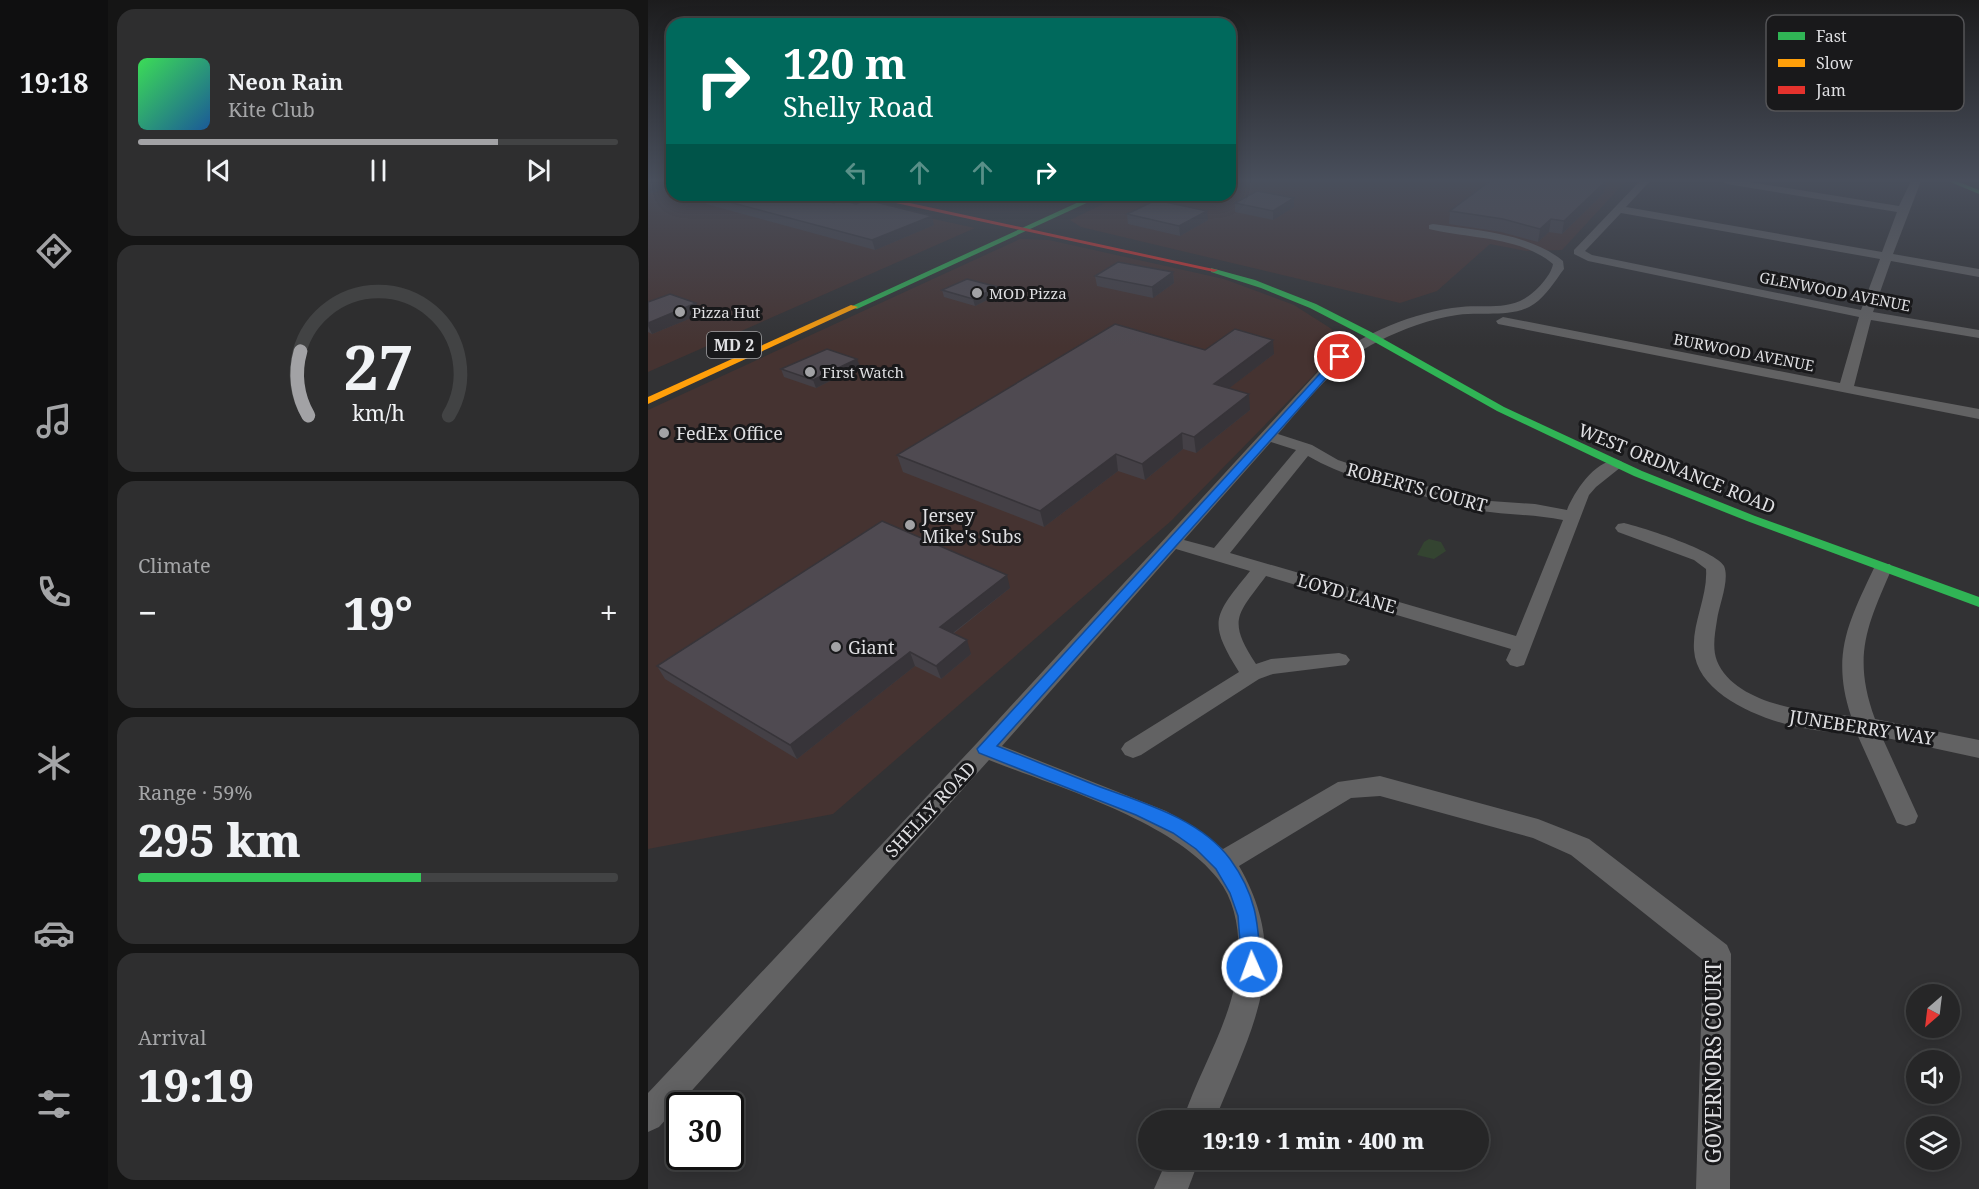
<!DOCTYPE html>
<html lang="en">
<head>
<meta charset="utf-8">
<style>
	body { margin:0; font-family:"Noto Serif",serif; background:#2e2e2f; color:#f1f3f6; height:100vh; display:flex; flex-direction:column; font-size:22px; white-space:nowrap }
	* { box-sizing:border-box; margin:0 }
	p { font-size:20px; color:#a4a5a7 }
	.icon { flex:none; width:33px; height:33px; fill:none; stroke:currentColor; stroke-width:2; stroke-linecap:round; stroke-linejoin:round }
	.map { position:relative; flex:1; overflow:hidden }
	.drawer { display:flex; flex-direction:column; gap:9px; padding:9px; background:#151515; width:540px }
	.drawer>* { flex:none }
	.guide { position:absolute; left:18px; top:18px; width:570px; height:183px; border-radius:18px; box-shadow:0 3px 15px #0003,0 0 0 2px #424344; background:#00695c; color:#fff; overflow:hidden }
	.needle { width:39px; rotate:208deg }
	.buttons { position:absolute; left:1258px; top:984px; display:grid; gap:12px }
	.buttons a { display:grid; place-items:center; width:54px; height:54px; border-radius:50%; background:#262627; box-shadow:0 3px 15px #0003,0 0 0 2px #424344; font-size:30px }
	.speed { position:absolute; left:18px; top:1092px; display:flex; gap:12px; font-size:30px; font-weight:700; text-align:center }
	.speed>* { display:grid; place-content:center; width:78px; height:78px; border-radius:50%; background:#262627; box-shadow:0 3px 15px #0003,0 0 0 2px #424344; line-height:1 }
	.speed .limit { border:3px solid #111; border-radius:9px; background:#fff; color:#111 }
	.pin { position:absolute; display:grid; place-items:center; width:51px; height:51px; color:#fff; margin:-26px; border:3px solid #fff; border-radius:50%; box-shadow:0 2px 6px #0007 }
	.me { position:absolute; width:66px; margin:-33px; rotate:358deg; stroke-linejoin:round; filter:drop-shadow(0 0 4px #0008) }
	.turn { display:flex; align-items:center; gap:21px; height:126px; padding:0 18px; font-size:27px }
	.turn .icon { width:78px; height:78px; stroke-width:2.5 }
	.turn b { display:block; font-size:42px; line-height:51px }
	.lanes { display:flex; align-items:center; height:57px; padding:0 18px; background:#0003; justify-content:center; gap:30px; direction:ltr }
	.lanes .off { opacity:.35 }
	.big { font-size:45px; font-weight:800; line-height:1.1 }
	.drawer .card { flex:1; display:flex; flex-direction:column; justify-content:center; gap:9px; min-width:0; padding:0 21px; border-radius:18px; background:#2e2e2f }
	.drawer .dial { align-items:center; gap:0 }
	.dial svg { height:156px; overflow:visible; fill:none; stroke:#424344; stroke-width:7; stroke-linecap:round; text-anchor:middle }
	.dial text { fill:#f1f3f6; stroke:none }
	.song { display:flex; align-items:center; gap:18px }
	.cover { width:72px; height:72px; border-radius:9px; background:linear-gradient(135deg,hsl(130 70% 55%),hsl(210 70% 35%)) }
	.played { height:6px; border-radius:3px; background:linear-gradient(90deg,#a2a2a5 75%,#424344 75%) }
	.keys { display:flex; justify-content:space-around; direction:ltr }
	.heat { display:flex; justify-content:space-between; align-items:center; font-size:33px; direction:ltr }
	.charge { height:9px; border-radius:4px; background:linear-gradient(90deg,#34c759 59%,#424344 0) }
	.trip { position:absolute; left:490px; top:1110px; width:351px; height:60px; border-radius:30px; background:#262627; box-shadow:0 3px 15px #0003,0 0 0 2px #424344; font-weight:800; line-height:60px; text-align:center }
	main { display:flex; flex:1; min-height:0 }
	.tabs { display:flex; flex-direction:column; width:108px; justify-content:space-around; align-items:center; background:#0f0f10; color:#a4a5a7 }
	.tabs .icon { width:42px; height:42px }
	.tabs .current { color:#a2a2a5 }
	.tabs b { font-size:27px; color:#f1f3f6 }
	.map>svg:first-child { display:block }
	.commercial { fill:#453331 }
	.green { fill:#344431 }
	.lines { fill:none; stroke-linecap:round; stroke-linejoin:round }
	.street { fill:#626263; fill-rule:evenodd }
	.fast { fill:#30b455; fill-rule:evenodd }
	.slow { fill:#ff9f0a; fill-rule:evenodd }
	.jam { fill:#e5322d; fill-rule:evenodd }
	.wall { fill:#444046 }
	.shaded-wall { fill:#373439 }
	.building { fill:#4f4a51; stroke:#373439; stroke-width:1.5 }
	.route { fill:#1a73e8; stroke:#114b97; stroke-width:1.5 }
	.poi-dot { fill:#a2a2a5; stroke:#19191b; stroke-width:2 }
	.labels { text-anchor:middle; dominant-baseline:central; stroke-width:6; stroke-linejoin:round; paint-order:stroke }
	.far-street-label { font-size:15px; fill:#dfdfe2; stroke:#19191b }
	.far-poi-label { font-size:15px; fill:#dfdfe2; stroke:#19191b; text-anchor:start }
	.shield { fill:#19191b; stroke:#a4a4a6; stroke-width:1.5 }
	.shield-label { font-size:16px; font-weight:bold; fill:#dfdfe2 }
	.poi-label { font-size:18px; fill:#dfdfe2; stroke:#19191b; text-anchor:start }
	.street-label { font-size:18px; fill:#dfdfe2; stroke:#19191b }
	.near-street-label { font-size:21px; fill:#dfdfe2; stroke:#19191b }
	.key { fill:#19191b; stroke:#545457; stroke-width:1.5 }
	.key-label { font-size:16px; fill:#dfdfe2 }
</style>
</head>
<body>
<main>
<nav class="tabs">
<b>19:18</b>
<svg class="icon current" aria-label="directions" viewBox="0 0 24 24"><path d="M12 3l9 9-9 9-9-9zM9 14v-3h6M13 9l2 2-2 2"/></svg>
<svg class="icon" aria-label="music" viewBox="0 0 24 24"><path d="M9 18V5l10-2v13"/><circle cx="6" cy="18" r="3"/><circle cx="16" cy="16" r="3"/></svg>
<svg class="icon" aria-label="phone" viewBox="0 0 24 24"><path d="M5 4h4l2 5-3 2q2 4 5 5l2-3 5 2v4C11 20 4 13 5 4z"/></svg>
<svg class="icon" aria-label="climate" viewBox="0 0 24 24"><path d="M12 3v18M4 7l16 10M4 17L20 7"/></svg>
<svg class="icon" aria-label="car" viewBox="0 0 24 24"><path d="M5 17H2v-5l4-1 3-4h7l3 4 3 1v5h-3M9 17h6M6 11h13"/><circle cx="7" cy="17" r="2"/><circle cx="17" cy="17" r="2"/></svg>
<svg class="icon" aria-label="filters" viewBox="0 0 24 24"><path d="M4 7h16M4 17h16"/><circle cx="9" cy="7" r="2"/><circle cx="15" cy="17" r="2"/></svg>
</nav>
<section class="drawer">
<div class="card">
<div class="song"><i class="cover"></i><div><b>Neon Rain</b><p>Kite Club</p></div></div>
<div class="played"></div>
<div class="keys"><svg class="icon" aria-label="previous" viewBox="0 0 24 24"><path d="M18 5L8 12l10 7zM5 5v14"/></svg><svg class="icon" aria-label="pause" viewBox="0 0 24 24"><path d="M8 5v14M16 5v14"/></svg><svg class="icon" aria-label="next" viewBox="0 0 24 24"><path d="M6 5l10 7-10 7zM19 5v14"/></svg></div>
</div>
<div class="card dial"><svg viewBox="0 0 100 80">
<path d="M14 69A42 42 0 1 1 86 69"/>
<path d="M14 69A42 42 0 0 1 10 36" stroke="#a2a2a5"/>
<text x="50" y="56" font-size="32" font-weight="700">27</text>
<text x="50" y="72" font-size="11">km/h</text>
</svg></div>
<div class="card"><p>Climate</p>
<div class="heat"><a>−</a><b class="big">19°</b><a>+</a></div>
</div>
<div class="card"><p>Range · 59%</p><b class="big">295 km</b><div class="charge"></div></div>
<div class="card"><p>Arrival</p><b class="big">19:19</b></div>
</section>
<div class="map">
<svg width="1331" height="1189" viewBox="0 0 1331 1189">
	<rect width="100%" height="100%" fill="#323234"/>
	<g class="commercial">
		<path d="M0,181H24V195H177L327,228L0,372Z"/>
		<path d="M582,181H978L914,250L878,251L842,244L789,291L752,303L433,227L422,220L474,195H582Z"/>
		<path d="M372,239L401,240L576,279L646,305L682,328L697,343L523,521L185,814L0,849V410Z"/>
	</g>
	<path class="green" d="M781,539L793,542L798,551L786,559L769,555L776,542Z"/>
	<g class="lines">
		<g class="street">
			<path d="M992,181H1002L978,207L1234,252L1249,212L1079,184L1074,181H1095L1251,206L1263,181H1273L1245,254L1331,269V277L1243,261L1225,312L1331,330V338L1223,320L1206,386L1331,409V419L850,324L848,321L855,317L1192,383L1211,317L940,261L926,254V250ZM973,213L1232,259L1213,310L944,255L937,251Z"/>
			<path d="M785,224C827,230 881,233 915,261L916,269C907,281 898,296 886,304C864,319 834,311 809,315C782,319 755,329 731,341C688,362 661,399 630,434L664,445L690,460L714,468L828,500L887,504L919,510C926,492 950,455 973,461L975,464L973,467L948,487L941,495L876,665L869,667L862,665L858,660L863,649L618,576C589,615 579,620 608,664L623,659L691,653L698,655L702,660L698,665L625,674L611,679L493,755L485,758L477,755L473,749L477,743L591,672C559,621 566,616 602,571L528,549L354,746L518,811L545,826L575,849L690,782L732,776L890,819L941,839L1079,945L1083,954L1082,1189H1048L1055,960L923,855L885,838L732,796L703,798L591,866C646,961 603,1029 567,1120H535C550,1074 577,1032 587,984C594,950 592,907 570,879C525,821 409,787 341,760L11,1127L0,1132V1093L329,743L678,363C715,333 765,312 813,307C832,305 854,309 872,301C884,296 903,277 905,264C872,236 821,239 781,229V225ZM623,442L648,450L566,548L536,540ZM660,456C694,476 732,484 769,494C788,500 808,507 827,510C856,515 886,514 915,520L868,636L582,553Z"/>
			<path d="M976,523C994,527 1068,551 1076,566C1082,580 1071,605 1069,620C1067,633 1064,648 1069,661C1087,705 1163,713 1203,716C1183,655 1200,623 1226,568L1228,564H1242L1244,568C1219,626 1204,656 1227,719L1331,740V758L1234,737L1270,816L1267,823L1258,826L1249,823L1209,734C1191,732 1173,732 1155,728C1117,721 1049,696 1046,650C1044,623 1060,596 1058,569L1046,560L970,532L967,528L970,524Z"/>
			<path d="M519,1160H551L540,1189H506Z"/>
		</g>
		<g class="fast">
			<path d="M1300,181H1308L1331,190V194Z"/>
			<path d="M446,195H456L209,309L202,307Z"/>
			<path d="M563,268L607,280L668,304L723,332L856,407L994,471L1107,516L1331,597V607L1099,521L986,476L849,411L716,336L662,308L613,288L563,272Z"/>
		</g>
		<path class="slow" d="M203,305L210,307L0,404V397Z"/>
		<path class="jam" d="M211,195H225L570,270L566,272Z"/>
	</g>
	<g class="wall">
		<path d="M0,181H24V187L0,194Z"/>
		<path d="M958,181L956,193L914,234L901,232L890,242L853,232L801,224L802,211Z"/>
		<path d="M54,195L186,203L286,225L227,250L58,204Z"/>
		<path d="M336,195H374L362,200Z"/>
		<path d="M587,203L646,207L625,220L587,212Z"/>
		<path d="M479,214L560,220L532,236L480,224Z"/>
		<path d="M525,272L526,283L505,298L449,286L447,276Z"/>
		<path d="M350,287L351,294L327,306L296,297L294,290Z"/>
		<path d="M0,302L53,314L4,334L0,332Z"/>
		<path d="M557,350L626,354L581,388L602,410L548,453L535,449L497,480L470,471L396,527L255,472L249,455Z"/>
		<path d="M212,366L168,388L136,377L133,369Z"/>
		<path d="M362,588L305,634L323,654L293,679L267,666L149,759L17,679L9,666Z"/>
	</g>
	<g class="shaded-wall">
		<path d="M10,181H21L23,187L0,194V184Z"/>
		<path d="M958,181L956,193L914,234L916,221Z"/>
		<path d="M361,195H374L362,200Z"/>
		<path d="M646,198V207L625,220V211Z"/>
		<path d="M559,211L560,220L532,236L531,226Z"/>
		<path d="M284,216L286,225L227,250L224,240Z"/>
		<path d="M903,219L901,232L890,242L892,229Z"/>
		<path d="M525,272L526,283L505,298L504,287Z"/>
		<path d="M350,287L351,294L327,306L325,299Z"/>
		<path d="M48,303L53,314L4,334L0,326V323Z"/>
		<path d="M625,340L626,354L567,399L566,384Z"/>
		<path d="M209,359L212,366L168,388L165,380Z"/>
		<path d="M601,394L602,410L548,453L546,437Z"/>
		<path d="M534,433L535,449L497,480L494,464Z"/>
		<path d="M468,454L470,471L396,527L392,511Z"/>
		<path d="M359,575L362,588L296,640L292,627Z"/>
		<path d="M319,640L323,654L293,679L288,666Z"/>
		<path d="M262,652L267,666L149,759L142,745Z"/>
	</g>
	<g class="building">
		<path d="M0,181H10L0,184Z"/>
		<path d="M842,181H958L916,221L903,219L892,229L855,219L802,211Z"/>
		<path d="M609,191L646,198L625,211L587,203Z"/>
		<path d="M55,195H156L186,203L193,200L208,204L219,200L284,216L224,240Z"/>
		<path d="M508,200L559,211L531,226L479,214Z"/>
		<path d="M470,262L525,272L504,287L447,276Z"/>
		<path d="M319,279L350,287L325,299L294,290Z"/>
		<path d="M22,294L48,303L0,323V302Z"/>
		<path d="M467,324L557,350L587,329L625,340L566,384L601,394L546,437L534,433L494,464L468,454L392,511L249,455Z"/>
		<path d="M179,349L209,359L165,380L133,369Z"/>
		<path d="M234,521L359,575L292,627L319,640L288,666L262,652L142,745L9,666Z"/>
	</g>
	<linearGradient id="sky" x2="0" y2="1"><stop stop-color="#1c1c1d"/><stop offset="0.52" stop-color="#494f5c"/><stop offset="1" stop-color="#494f5c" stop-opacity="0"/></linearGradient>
	<rect width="1331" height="347" fill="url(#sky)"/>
	<path class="route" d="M689,355L697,357L349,746C382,759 414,772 447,785C492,802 552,818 582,859C609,896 610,923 613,967L611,974L604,976L597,974L594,967L590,916L582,893L568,869L548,849L525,833L488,815L331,753L329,749Z"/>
	<g class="poi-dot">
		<circle cx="329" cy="293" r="6"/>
		<circle cx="32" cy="312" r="6"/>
		<circle cx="162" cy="372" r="6"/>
		<circle cx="16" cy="433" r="6"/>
		<circle cx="262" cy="525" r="6"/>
		<circle cx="188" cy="647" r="6"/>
	</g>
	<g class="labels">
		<g class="far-street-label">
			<text transform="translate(1187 291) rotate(11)">GLENWOOD AVENUE</text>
			<text transform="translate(1096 352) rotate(11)">BURWOOD AVENUE</text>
		</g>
		<g class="far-poi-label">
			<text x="341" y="293">MOD Pizza</text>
			<text x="44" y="312">Pizza Hut</text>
			<text x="174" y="372">First Watch</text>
		</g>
		<rect class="shield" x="59" y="332" width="54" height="26" rx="4.5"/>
		<g class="shield-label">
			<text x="86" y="345">MD 2</text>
		</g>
		<g class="poi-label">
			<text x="28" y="433">FedEx Office</text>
			<text x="274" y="515">Jersey<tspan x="274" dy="21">Mike's Subs</tspan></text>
			<text x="200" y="647">Giant</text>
		</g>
		<g class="street-label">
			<text transform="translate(1029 468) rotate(22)">WEST ORDNANCE ROAD</text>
			<text transform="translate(769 487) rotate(15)">ROBERTS COURT</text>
			<text transform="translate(699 593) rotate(16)">LOYD LANE</text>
			<text transform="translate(1214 727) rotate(9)">JUNEBERRY WAY</text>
			<text transform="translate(282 809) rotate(-47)">SHELLY ROAD</text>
		</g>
		<g class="near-street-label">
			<text transform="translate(1065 1062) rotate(-90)">GOVERNORS COURT</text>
		</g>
	</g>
	<rect x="1118" y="15" width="198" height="96" rx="9" class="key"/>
	<rect x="1130" y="32" width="27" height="8" fill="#30b455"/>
	<rect x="1130" y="59" width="27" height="8" fill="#ff9f0a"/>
	<rect x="1130" y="86" width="27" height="8" fill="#e5322d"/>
	<g class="key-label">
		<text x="1168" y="42">Fast</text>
		<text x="1168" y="69">Slow</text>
		<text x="1168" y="96">Jam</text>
	</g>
</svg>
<div class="buttons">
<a><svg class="needle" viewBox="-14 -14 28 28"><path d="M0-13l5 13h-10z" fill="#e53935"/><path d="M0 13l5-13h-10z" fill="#a4a5a7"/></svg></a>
<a><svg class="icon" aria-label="sound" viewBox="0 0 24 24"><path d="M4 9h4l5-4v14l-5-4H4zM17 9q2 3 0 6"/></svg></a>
<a><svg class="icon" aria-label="layers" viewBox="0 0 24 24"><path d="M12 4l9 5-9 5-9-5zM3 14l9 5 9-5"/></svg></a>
</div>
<div class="speed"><div class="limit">30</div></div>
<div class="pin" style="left:692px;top:357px;background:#d93025"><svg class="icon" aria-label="arrive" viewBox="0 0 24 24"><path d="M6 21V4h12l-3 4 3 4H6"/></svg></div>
<svg class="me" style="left:604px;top:967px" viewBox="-20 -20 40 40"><circle r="17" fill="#1a73e8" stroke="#fff" stroke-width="3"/><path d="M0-11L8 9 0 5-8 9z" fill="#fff"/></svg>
<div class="trip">19:19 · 1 min · 400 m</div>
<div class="guide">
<div class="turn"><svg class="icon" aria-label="right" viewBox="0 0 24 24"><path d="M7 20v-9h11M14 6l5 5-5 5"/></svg><div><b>120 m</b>Shelly Road</div></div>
<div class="lanes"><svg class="icon off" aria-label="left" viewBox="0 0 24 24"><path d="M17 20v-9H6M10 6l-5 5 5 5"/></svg><svg class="icon off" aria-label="ahead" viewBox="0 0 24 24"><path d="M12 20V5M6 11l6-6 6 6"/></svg><svg class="icon off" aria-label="ahead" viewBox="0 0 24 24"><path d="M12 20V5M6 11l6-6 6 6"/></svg><svg class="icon" aria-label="right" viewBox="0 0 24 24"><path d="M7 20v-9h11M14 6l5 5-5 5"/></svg></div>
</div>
</div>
</main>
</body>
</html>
